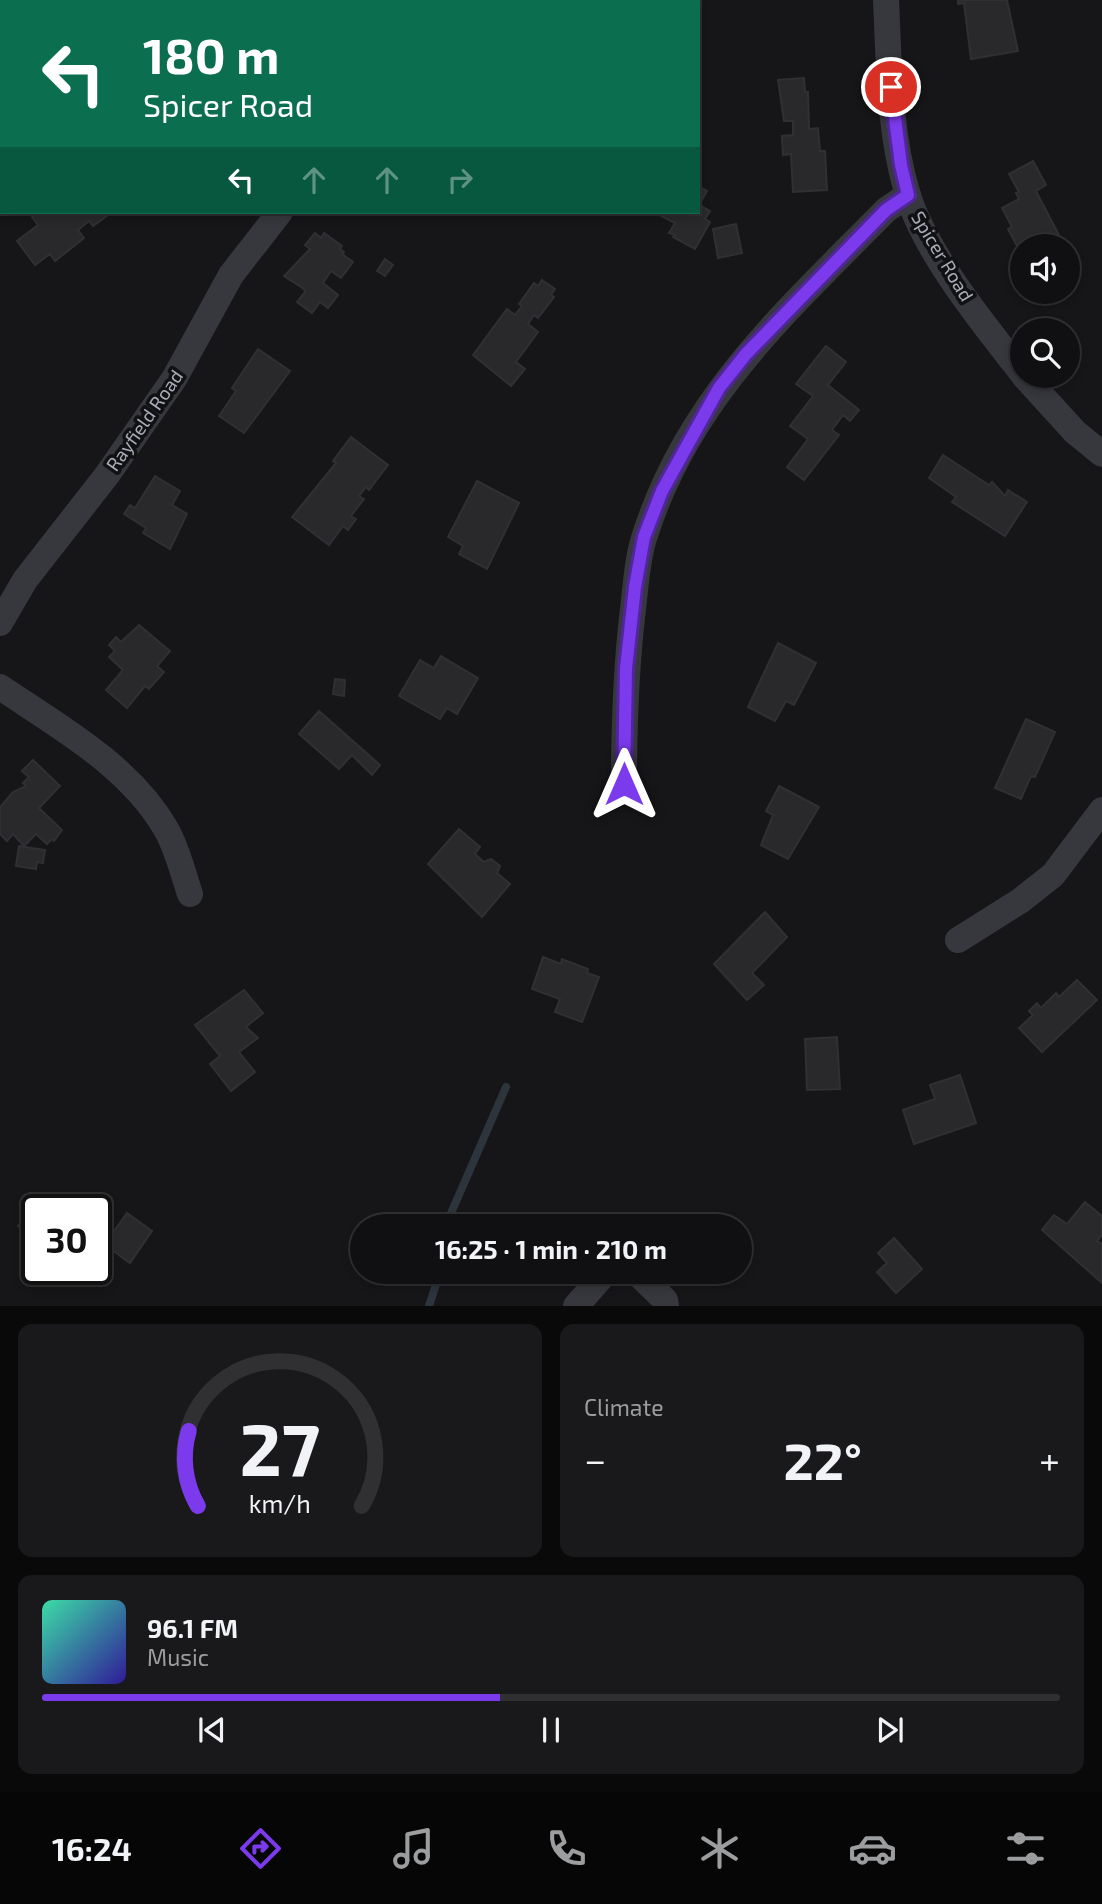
<!DOCTYPE html>
<html lang="en">
<head>
<meta charset="utf-8">
<style>
	body { margin:0; font-family:"Exo 2",sans-serif; background:#19191b; color:#f1f3f6; height:100vh; display:flex; flex-direction:column; font-size:26px; white-space:nowrap }
	* { box-sizing:border-box; margin:0 }
	p { font-size:23px; color:#9c9d9f }
	.icon { flex:none; width:38px; height:38px; fill:none; stroke:currentColor; stroke-width:2; stroke-linecap:round; stroke-linejoin:round }
	.map { position:relative; height:1306px; overflow:hidden }
	.sheet { display:flex; flex-direction:column; gap:18px; padding:18px; background:#09090a; flex:1 }
	.sheet>* { flex:none }
	.banner { position:absolute; left:0px; top:0px; width:700px; height:214px; box-shadow:0 4px 10px #0003,0 0 0 2px #303032; background:#0b6e4f; color:#fff; overflow:hidden }
	.buttons { position:absolute; left:1010px; top:234px; display:grid; gap:14px }
	.buttons a { display:grid; place-items:center; width:70px; height:70px; border-radius:50%; background:#101012; box-shadow:0 4px 10px #0003,0 0 0 2px #303032; font-size:35px }
	.speed { position:absolute; left:21px; top:1194px; display:flex; gap:14px; font-size:35px; font-weight:700; text-align:center }
	.speed>* { display:grid; place-content:center; width:91px; height:91px; border-radius:50%; background:#101012; box-shadow:0 4px 10px #0003,0 0 0 2px #303032; line-height:1 }
	.speed .limit { border:4px solid #111; border-radius:10px; background:#fff; color:#111 }
	.pin { position:absolute; display:grid; place-items:center; width:60px; height:60px; color:#fff; margin:-30px; border:4px solid #fff; border-radius:50%; box-shadow:0 2px 7px #0007 }
	.me { position:absolute; width:77px; margin:-38px; rotate:0deg; stroke-linejoin:round; filter:drop-shadow(0 0 5px #0008) }
	.turn { display:flex; align-items:center; gap:24px; height:147px; padding:0 28px; font-size:32px }
	.turn .icon { width:91px; height:91px; stroke-width:2.5 }
	.turn b { display:block; font-size:49px; line-height:60px }
	.lanes { display:flex; align-items:center; height:66px; padding:0 28px; background:#0003; justify-content:center; gap:35px; direction:ltr }
	.lanes .off { opacity:.35 }
	.big { font-size:52px; font-weight:700; line-height:1.1 }
	.sheet .widget { flex:1; display:flex; flex-direction:column; justify-content:center; gap:10px; min-width:0; padding:0 24px; border-radius:14px; background:#19191b }
	.sheet .dial { align-items:center; gap:0 }
	.dial svg { height:182px; overflow:visible; fill:none; stroke:#303032; stroke-width:7; stroke-linecap:round; text-anchor:middle }
	.dial text { fill:#f1f3f6; stroke:none }
	.song { display:flex; align-items:center; gap:21px }
	.cover { width:84px; height:84px; border-radius:10px; background:linear-gradient(135deg,hsl(160 70% 55%),hsl(250 70% 35%)) }
	.played { height:7px; border-radius:4px; background:linear-gradient(90deg,#7c3aed 45%,#303032 45%) }
	.keys { display:flex; justify-content:space-around; direction:ltr }
	.heat { display:flex; justify-content:space-between; align-items:center; font-size:38px; direction:ltr }
	.sheet .tiles { flex:1; display:grid; gap:18px; grid-template-columns:1fr 1fr }
	.widget:last-child { grid-column:span 2 }
	.trip { position:absolute; left:350px; top:1214px; width:402px; height:70px; border-radius:35px; background:#101012; box-shadow:0 4px 10px #0003,0 0 0 2px #303032; font-weight:700; line-height:70px; text-align:center }
	.dock { display:flex; height:112px; justify-content:space-around; align-items:center; background:#060607; color:#9c9d9f }
	.dock .icon { width:49px; height:49px }
	.dock .current { color:#7c3aed }
	.dock b { font-size:32px; color:#f1f3f6 }
	.map>svg:first-child { display:block }
	.lines { fill:none; stroke-linecap:round; stroke-linejoin:round }
	.stream { stroke:#2c353c; stroke-width:8 }
	.building { fill:#29292c; stroke:#303034; stroke-width:2 }
	.minor { stroke:#37383d; stroke-width:26 }
	.route-casing { stroke:#51269a; stroke-width:18 }
	.route { stroke:#7c3aed; stroke-width:12 }
	.labels { text-anchor:middle; dominant-baseline:central; stroke-width:7; stroke-linejoin:round; paint-order:stroke }
	.street-label { font-size:19px; fill:#a8adb8; stroke:#111113 }
</style>
</head>
<body>
<div class="map">
<svg width="1102" height="1306" viewBox="0 0 1102 1306">
	<rect width="100%" height="100%" fill="#161618"/>
	<g class="lines">
		<g class="stream">
			<path d="M445,1227L506,1087"/>
			<path d="M429,1306L440,1272"/>
		</g>
	</g>
	<g class="building">
		<path d="M958,0H1007L1018,51L971,59L964,3L958,4Z"/>
		<path d="M804,78L805,92H808L809,129L818,128L820,151H825L827,190L793,192L791,154L783,155L782,136L793,135V121H784L778,80Z"/>
		<path d="M1033,161L1046,185L1036,191L1059,235L1037,247H1022V255L1008,229L1012,227L1002,208L1019,199L1016,193L1019,192L1009,174Z"/>
		<path d="M698,186L707,191L699,205L710,211L705,219L710,222L695,249L673,237L675,235L669,233L675,223L654,212H698Z"/>
		<path d="M38,212H112L93,226L89,221L78,230L84,238L55,261L50,254L35,265L17,241L38,225L32,217Z"/>
		<path d="M736,224L742,253L718,258L713,229Z"/>
		<path d="M315,233L321,238L324,233L342,246L340,249L344,252L342,254L353,262L341,278L331,271L323,283L338,295L328,308L320,302L312,313L297,302L305,292L304,289L284,276L310,249L305,245Z"/>
		<path d="M385,259L393,265L385,276L377,271Z"/>
		<path d="M542,280L555,289L551,295L554,297L538,318L534,315L528,324L538,332L516,362L525,369L511,386L473,355L507,309L515,315L522,306L519,304L534,283L538,286Z"/>
		<path d="M826,346L846,362L828,385L859,410L850,421L843,415L832,430L839,435L804,480L787,467L808,439L790,426L813,396L796,384Z"/>
		<path d="M258,349L290,371L244,433L219,416L236,391L232,388Z"/>
		<path d="M351,437L388,465L369,490L366,487L359,496L364,499L351,516L356,519L348,530L343,526L329,545L292,517L336,463L333,461Z"/>
		<path d="M943,455L989,485L992,482L1005,496L1008,490L1027,502L1005,536L952,502L956,497L929,478Z"/>
		<path d="M155,476L180,491L172,505L187,514L170,549L143,533L146,528L124,514L130,505L135,508Z"/>
		<path d="M477,481L519,503L487,569L459,554L463,546L448,537Z"/>
		<path d="M139,625L170,651L157,666L164,672L149,689L145,686L127,708L106,690L123,670L109,657L115,651L109,645L116,637L121,642Z"/>
		<path d="M778,643L816,663L794,705L786,701L775,721L748,707Z"/>
		<path d="M441,656L478,678L457,714L447,708L440,719L399,696L420,660L434,668Z"/>
		<path d="M335,679L345,680L344,696L333,694Z"/>
		<path d="M319,711L380,765L372,775L352,755L339,769L299,734Z"/>
		<path d="M1026,719L1055,732L1035,777L1031,776L1021,799L995,788Z"/>
		<path d="M33,760L60,786L39,808L62,830L54,841L52,839L47,844L36,834L24,846L13,834L7,841L0,834V807L13,792L26,786L23,783L29,777L22,771Z"/>
		<path d="M779,786L819,807L788,859L761,845L773,815L766,811Z"/>
		<path d="M459,829L480,847L475,854L484,862L491,859L500,866L497,873L510,884L482,917L428,864Z"/>
		<path d="M19,846L45,850L43,863L37,862L36,869L16,866Z"/>
		<path d="M765,912L787,937L752,973L764,985L747,1000L714,964Z"/>
		<path d="M543,957L561,964L562,959L588,969L587,973L599,977L582,1022L555,1012L560,999L532,989Z"/>
		<path d="M1077,980L1097,1000L1042,1052L1019,1028L1033,1015L1029,1011L1037,1003L1041,1008L1056,993L1059,997Z"/>
		<path d="M244,990L263,1013L246,1027L258,1038L239,1052L255,1072L231,1091L210,1064L220,1056L195,1025Z"/>
		<path d="M837,1037L840,1089L807,1090L805,1039Z"/>
		<path d="M960,1075L976,1123L914,1144L903,1110L935,1099L930,1085Z"/>
		<path d="M43,1195L63,1209H37V1239L18,1226Z"/>
		<path d="M1085,1202L1102,1216V1235L1097,1241L1102,1244V1283L1042,1230L1054,1215L1067,1224Z"/>
		<path d="M127,1213L152,1231L130,1263L105,1245L96,1258V1221L114,1231Z"/>
		<path d="M894,1238L922,1269L896,1293L877,1272L887,1263L878,1253Z"/>
	</g>
	<g class="lines">
		<g class="minor">
			<path d="M886,0C889,63 889,131 907,192C924,251 984,325 1022,373"/>
			<path d="M427,2L428,0"/>
			<path d="M1024,376L1075,432L1102,454"/>
			<path d="M0,623L25,580L107,475L174,379L231,275L280,212"/>
			<path d="M0,687C58,726 130,766 166,829C177,848 183,873 190,894"/>
			<path d="M624,784C624,725 626,667 633,609C636,585 637,558 645,535C689,397 788,310 886,210L908,195"/>
			<path d="M958,940L1020,901L1053,875L1102,810"/>
			<path d="M636,1272L665,1300L666,1306"/>
			<path d="M576,1306L606,1272"/>
		</g>
	</g>
	<g class="lines">
		<g class="route-casing">
			<path id="route" d="M624,784L626,668L635,587L644,537L662,491L719,388L746,354L886,210L908,195L901,165L891,87"/>
		</g>
		<use href="#route" class="route"/>
	</g>
	<g class="labels">
		<g class="street-label">
			<text transform="translate(943 256) rotate(59)">Spicer Road</text>
			<text transform="translate(144 420) rotate(-55)">Rayfield Road</text>
		</g>
	</g>
</svg>
<div class="buttons">
<a><svg class="icon" aria-label="sound" viewBox="0 0 24 24"><path d="M4 9h4l5-4v14l-5-4H4zM17 9q2 3 0 6"/></svg></a>
<a><svg class="icon" aria-label="search" viewBox="0 0 24 24"><circle cx="10" cy="10" r="6"/><path d="M15 15l6 6"/></svg></a>
</div>
<div class="speed"><div class="limit">30</div></div>
<div class="pin" style="left:891px;top:87px;background:#d93025"><svg class="icon" aria-label="arrive" viewBox="0 0 24 24"><path d="M6 21V4h12l-3 4 3 4H6"/></svg></div>
<svg class="me" style="left:624px;top:784px" viewBox="-20 -20 40 40"><path d="M0-17L14 15 0 8-14 15z" fill="#7c3aed" stroke="#fff" stroke-width="4"/></svg>
<div class="trip">16:25 · 1 min · 210 m</div>
<div class="banner">
<div class="turn"><svg class="icon" aria-label="left" viewBox="0 0 24 24"><path d="M17 20v-9H6M10 6l-5 5 5 5"/></svg><div><b>180 m</b>Spicer Road</div></div>
<div class="lanes"><svg class="icon" aria-label="left" viewBox="0 0 24 24"><path d="M17 20v-9H6M10 6l-5 5 5 5"/></svg><svg class="icon off" aria-label="ahead" viewBox="0 0 24 24"><path d="M12 20V5M6 11l6-6 6 6"/></svg><svg class="icon off" aria-label="ahead" viewBox="0 0 24 24"><path d="M12 20V5M6 11l6-6 6 6"/></svg><svg class="icon off" aria-label="right" viewBox="0 0 24 24"><path d="M7 20v-9h11M14 6l5 5-5 5"/></svg></div>
</div>
</div>
<section class="sheet">
<div class="tiles">
<div class="widget dial"><svg viewBox="0 0 100 80">
<path d="M14 69A42 42 0 1 1 86 69"/>
<path d="M14 69A42 42 0 0 1 10 36" stroke="#7c3aed"/>
<text x="50" y="56" font-size="32" font-weight="700">27</text>
<text x="50" y="72" font-size="11">km/h</text>
</svg></div>
<div class="widget"><p>Climate</p>
<div class="heat"><a>−</a><b class="big">22°</b><a>+</a></div>
</div>
<div class="widget">
<div class="song"><i class="cover"></i><div><b>96.1 FM</b><p>Music</p></div></div>
<div class="played"></div>
<div class="keys"><svg class="icon" aria-label="previous" viewBox="0 0 24 24"><path d="M18 5L8 12l10 7zM5 5v14"/></svg><svg class="icon" aria-label="pause" viewBox="0 0 24 24"><path d="M8 5v14M16 5v14"/></svg><svg class="icon" aria-label="next" viewBox="0 0 24 24"><path d="M6 5l10 7-10 7zM19 5v14"/></svg></div>
</div>
</div>
</section>
<nav class="dock">
<b>16:24</b>
<svg class="icon current" aria-label="directions" viewBox="0 0 24 24"><path d="M12 3l9 9-9 9-9-9zM9 14v-3h6M13 9l2 2-2 2"/></svg>
<svg class="icon" aria-label="music" viewBox="0 0 24 24"><path d="M9 18V5l10-2v13"/><circle cx="6" cy="18" r="3"/><circle cx="16" cy="16" r="3"/></svg>
<svg class="icon" aria-label="phone" viewBox="0 0 24 24"><path d="M5 4h4l2 5-3 2q2 4 5 5l2-3 5 2v4C11 20 4 13 5 4z"/></svg>
<svg class="icon" aria-label="climate" viewBox="0 0 24 24"><path d="M12 3v18M4 7l16 10M4 17L20 7"/></svg>
<svg class="icon" aria-label="car" viewBox="0 0 24 24"><path d="M5 17H2v-5l4-1 3-4h7l3 4 3 1v5h-3M9 17h6M6 11h13"/><circle cx="7" cy="17" r="2"/><circle cx="17" cy="17" r="2"/></svg>
<svg class="icon" aria-label="filters" viewBox="0 0 24 24"><path d="M4 7h16M4 17h16"/><circle cx="9" cy="7" r="2"/><circle cx="15" cy="17" r="2"/></svg>
</nav>
</body>
</html>
